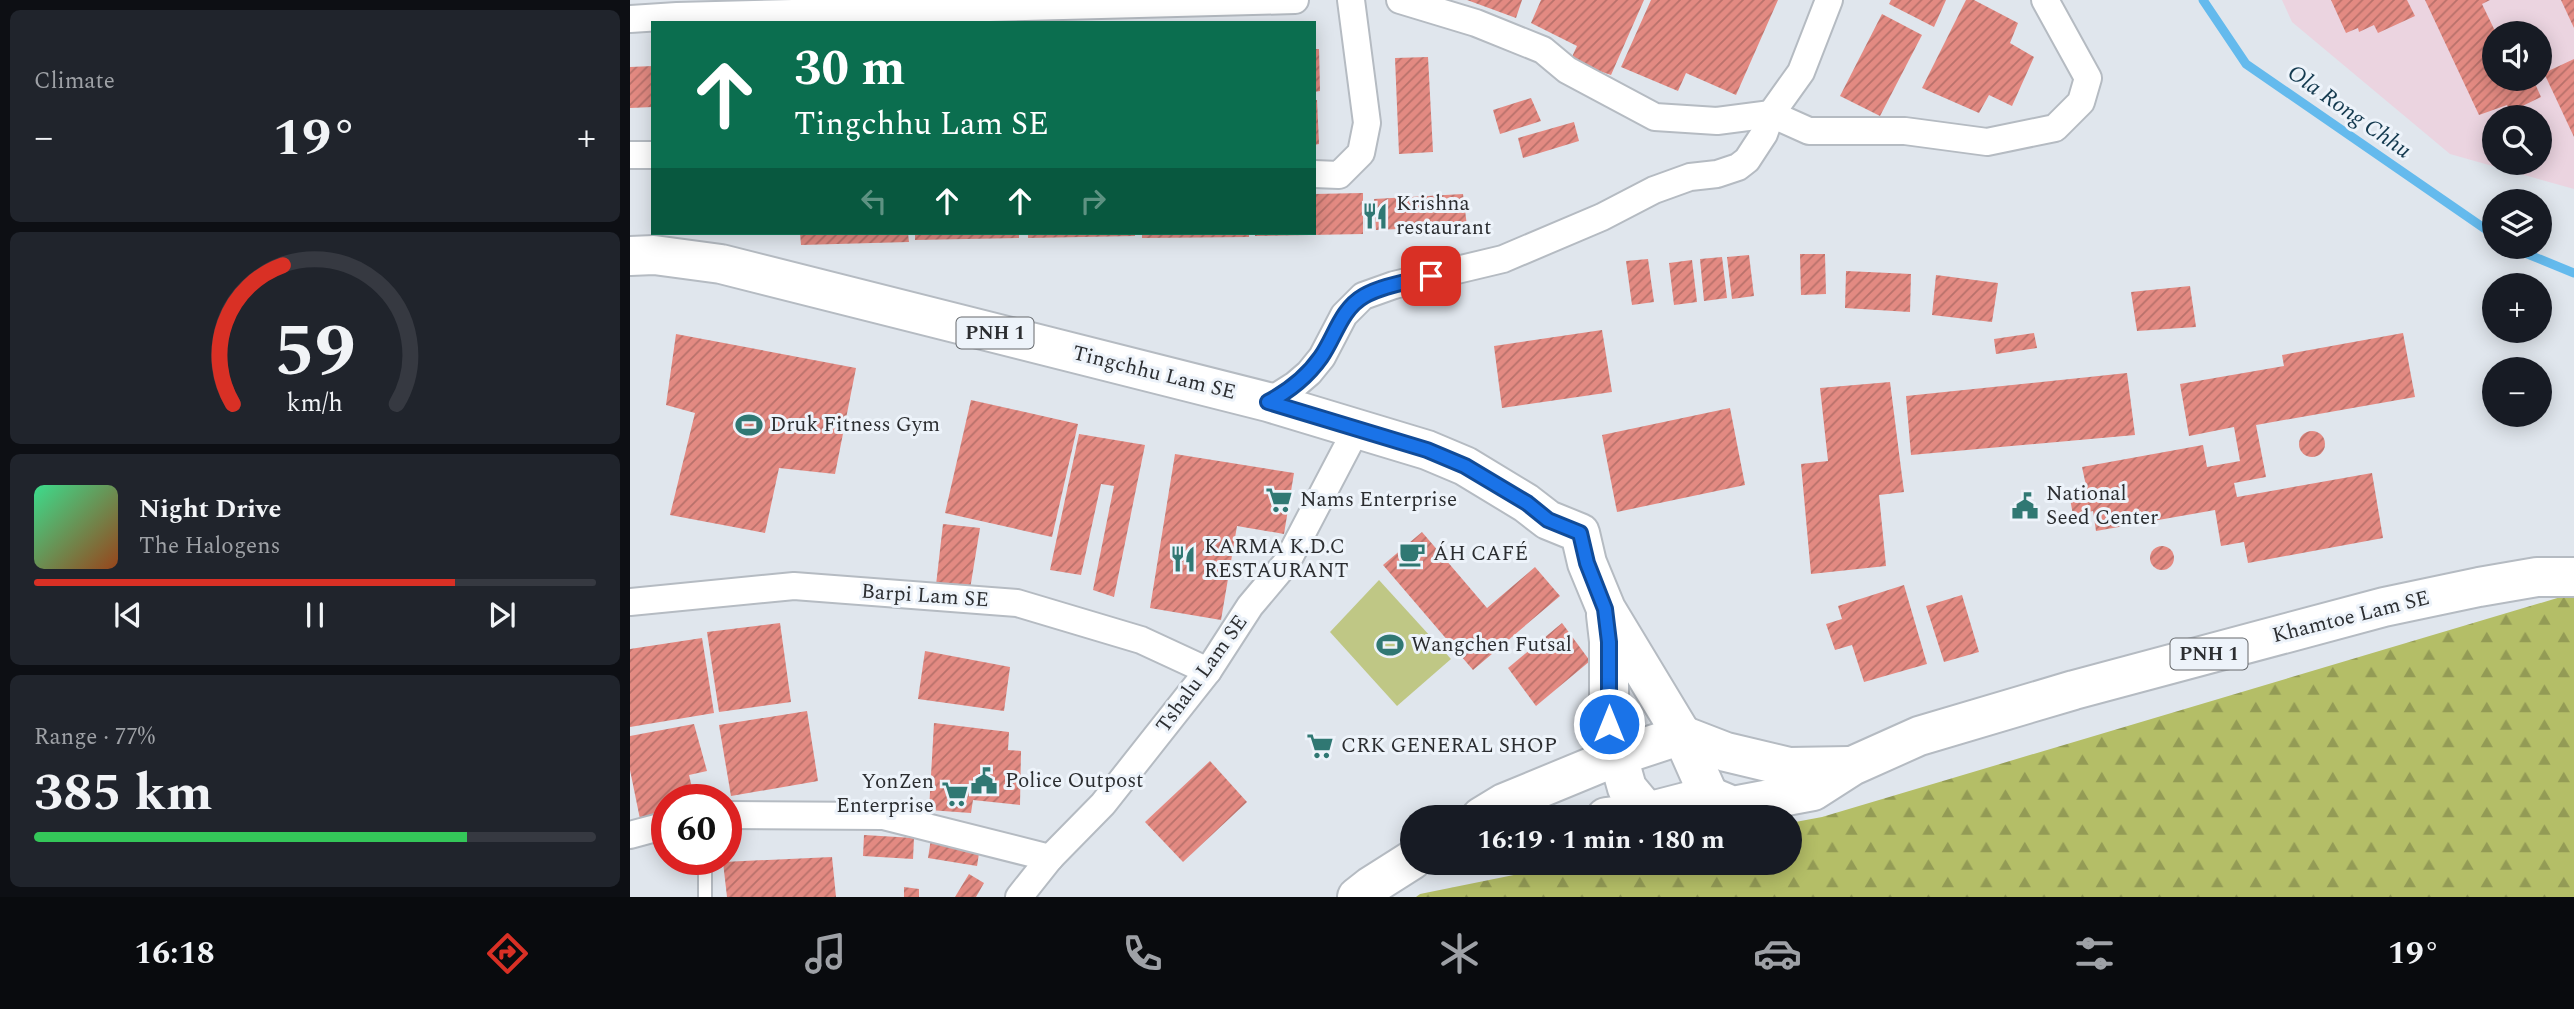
<!DOCTYPE html>
<html lang="en">
<head>
<meta charset="utf-8">
<style>
	body { margin:0; font-family:Spectral,serif; background:#20242c; color:#f1f3f6; height:100vh; display:flex; flex-direction:column; font-size:26px; white-space:nowrap }
	* { box-sizing:border-box; margin:0 }
	p { font-size:23px; color:#9ea1a6 }
	.icon { flex:none; width:38px; height:38px; fill:none; stroke:currentColor; stroke-width:2; stroke-linecap:round; stroke-linejoin:round }
	.map { position:relative; flex:1; overflow:hidden }
	.panel { display:flex; flex-direction:column; gap:10px; padding:10px; background:#0d0f14; width:630px }
	.panel>* { flex:none }
	.top-card { position:absolute; left:21px; top:21px; width:665px; height:214px; border-radius:0px; box-shadow:0 4px 18px #0003; background:#0b6e4f; color:#fff; overflow:hidden }
	.controls { position:absolute; left:1852px; top:21px; display:grid; gap:14px }
	.controls a { display:grid; place-items:center; width:70px; height:70px; border-radius:50%; background:#171b24; box-shadow:0 4px 18px #0003; font-size:35px }
	.speed { position:absolute; left:21px; top:784px; display:flex; gap:14px; font-size:35px; font-weight:700; text-align:center }
	.speed>* { display:grid; place-content:center; width:91px; height:91px; border-radius:50%; background:#171b24; box-shadow:0 4px 18px #0003; line-height:1 }
	.speed .limit { border:10px solid #d22; background:#fff; color:#111 }
	.pin { position:absolute; display:grid; place-items:center; width:60px; height:60px; color:#fff; margin:-30px; border-radius:14px; box-shadow:0 4px 10px #0006 }
	.me { position:absolute; width:77px; margin:-38px; rotate:0deg; stroke-linejoin:round; filter:drop-shadow(0 0 5px #0008) }
	.turn { display:flex; align-items:center; gap:24px; height:147px; padding:0 28px; font-size:32px }
	.turn .icon { width:91px; height:91px; stroke-width:2.5 }
	.turn b { display:block; font-size:49px; line-height:60px }
	.lanes { display:flex; align-items:center; height:66px; padding:0 28px; background:#0003; justify-content:center; gap:35px; direction:ltr }
	.lanes .off { opacity:.35 }
	.big { font-size:52px; font-weight:700; line-height:1.1 }
	.panel .card { flex:1; display:flex; flex-direction:column; justify-content:center; gap:10px; min-width:0; padding:0 24px; border-radius:10px; background:#20242c }
	.panel .dial { align-items:center; gap:0 }
	.dial svg { height:182px; overflow:visible; fill:none; stroke:#363941; stroke-width:7; stroke-linecap:round; text-anchor:middle }
	.dial text { fill:#f1f3f6; stroke:none }
	.song { display:flex; align-items:center; gap:21px }
	.cover { width:84px; height:84px; border-radius:10px; background:linear-gradient(135deg,hsl(150 70% 55%),hsl(20 70% 35%)) }
	.played { height:7px; border-radius:4px; background:linear-gradient(90deg,#d93025 75%,#363941 75%) }
	.keys { display:flex; justify-content:space-around; direction:ltr }
	.heat { display:flex; justify-content:space-between; align-items:center; font-size:38px; direction:ltr }
	.charge { height:10px; border-radius:5px; background:linear-gradient(90deg,#34c759 77%,#363941 0) }
	.trip { position:absolute; left:770px; top:805px; width:402px; height:70px; border-radius:35px; background:#171b24; box-shadow:0 4px 18px #0003; font-weight:700; line-height:70px; text-align:center }
	.tabs { display:flex; height:112px; justify-content:space-around; align-items:center; background:#090b0e; color:#9ea1a6 }
	.tabs .icon { width:49px; height:49px }
	.tabs .on { color:#d93025 }
	.tabs b { font-size:32px; color:#f1f3f6 }
	main { display:flex; flex:1; min-height:0 }
	.map>svg:first-child { display:block }
	.education { fill:#ebd4e0; fill-rule:evenodd }
	.forest { fill:url(#forest-firs) }
	.pitch { fill:#bfc785 }
	.lines { fill:none; stroke-linecap:round; stroke-linejoin:round }
	.stream { stroke:#64baed; stroke-width:9 }
	.building { fill:url(#building-hatch) }
	.lane-casing { stroke:#b5bbc2; stroke-width:16 }
	.street-casing { stroke:#b5bbc2; stroke-width:30 }
	.primary-casing { stroke:#b5bbc2; stroke-width:42 }
	.lane { stroke:#fff; stroke-width:12 }
	.street { stroke:#fff; stroke-width:26 }
	.primary { stroke:#fff; stroke-width:38 }
	.route-casing { stroke:#114b97; stroke-width:18 }
	.route { stroke:#1a73e8; stroke-width:12 }
	.labels { text-anchor:middle; dominant-baseline:central; stroke-width:6; stroke-linejoin:round; paint-order:stroke }
	.shield { fill:#edf3fa; stroke:#66696d; stroke-width:2 }
	.shield-label { font-size:19px; font-weight:bold; fill:#2c2e31 }
	.poi-label { font-size:21px; fill:#2c2e31; stroke:#edf3fa; text-anchor:start }
	.street-label { font-size:21px; fill:#2c2e31; stroke:#edf3fa }
	.water-label { font-size:23px; font-style:italic; fill:#143a4f; stroke:#edf3fa }
</style>
</head>
<body>
<main>
<section class="panel">
<div class="card"><p>Climate</p>
<div class="heat"><a>−</a><b class="big">19°</b><a>+</a></div>
</div>
<div class="card dial"><svg viewBox="0 0 100 80">
<path d="M14 69A42 42 0 1 1 86 69"/>
<path d="M14 69A42 42 0 0 1 36 8" stroke="#d93025"/>
<text x="50" y="56" font-size="32" font-weight="700">59</text>
<text x="50" y="72" font-size="11">km/h</text>
</svg></div>
<div class="card">
<div class="song"><i class="cover"></i><div><b>Night Drive</b><p>The Halogens</p></div></div>
<div class="played"></div>
<div class="keys"><svg class="icon" aria-label="previous" viewBox="0 0 24 24"><path d="M18 5L8 12l10 7zM5 5v14"/></svg><svg class="icon" aria-label="pause" viewBox="0 0 24 24"><path d="M8 5v14M16 5v14"/></svg><svg class="icon" aria-label="next" viewBox="0 0 24 24"><path d="M6 5l10 7-10 7zM19 5v14"/></svg></div>
</div>
<div class="card"><p>Range · 77%</p><b class="big">385 km</b><div class="charge"></div></div>
</section>
<div class="map">
<svg width="1944" height="897" viewBox="0 0 1944 897">
	<defs>
		<pattern id="forest-firs" width="22" height="20" patternUnits="userSpaceOnUse" patternTransform="scale(1.75)"><rect width="22" height="20" fill="#b4be67"/><path d="M5 1l3.5 6h-7zM16 11l3.5 6h-7z" fill="#939b55"/></pattern>
		<pattern id="building-hatch" width="6" height="6" patternUnits="userSpaceOnUse" patternTransform="scale(1.75)"><rect width="6" height="6" fill="#e38a82"/><path d="M-1 1l2-2M0 6l6-6M5 7l2-2" fill="none" stroke="#b8716b"/></pattern>
	</defs>
	<rect width="100%" height="100%" fill="#e0e6ed"/>
	<path class="education" d="M1652,0H1944V189L1820,154L1662,22ZM1864,33H1909V79H1864ZM1864,117H1909V163H1864Z"/>
	<path class="forest" d="M1944,593V897H786L790,894L943,863H1160V823L1192,817Z"/>
	<path class="pitch" d="M749,580L821,659L767,706L700,632Z"/>
	<g class="lines">
		<g class="stream">
			<path d="M1573,0L1616,64L1864,235"/>
			<path d="M1880,247L1944,273"/>
		</g>
	</g>
	<g class="building">
		<path d="M837,0H892L886,18Z"/>
		<path d="M911,0H1014L981,75L940,61L947,46L901,23Z"/>
		<path d="M1021,0H1148L1106,95L1056,73L1048,91L991,67Z"/>
		<path d="M1261,0H1316L1304,27L1259,4Z"/>
		<path d="M1336,0H1344L1388,23L1380,43L1404,57L1382,106L1359,95L1349,113L1292,88Z"/>
		<path d="M1701,0H1777L1785,16L1748,33L1744,25L1729,32L1728,28L1716,33Z"/>
		<path d="M1795,0H1860L1852,4L1866,33H1864V79H1903L1911,97L1880,112L1877,105L1849,115Z"/>
		<path d="M1931,0H1944V28Z"/>
		<path d="M1252,14L1292,35L1250,116L1210,96Z"/>
		<path d="M684,49H689L690,91L684,92Z"/>
		<path d="M798,57L803,152L769,154L765,58Z"/>
		<path d="M1944,59V137L1914,73Z"/>
		<path d="M23,66V107L0,108V67Z"/>
		<path d="M901,98L911,121L870,134L863,110Z"/>
		<path d="M684,100H687L689,144L684,145Z"/>
		<path d="M944,122L949,141L893,158L888,138Z"/>
		<path d="M733,193V234L625,236V233H684V194Z"/>
		<path d="M833,194L837,226L746,230L744,199Z"/>
		<path d="M170,233H278L279,242L171,245Z"/>
		<path d="M285,233H389V238L285,240Z"/>
		<path d="M398,233H505V236L398,238Z"/>
		<path d="M512,233H619V237L512,238Z"/>
		<path d="M1170,254H1195L1196,294L1171,295Z"/>
		<path d="M1119,255L1124,296L1102,299L1097,257Z"/>
		<path d="M1092,257L1097,298L1074,301L1070,259Z"/>
		<path d="M1018,259L1024,302L1002,305L996,261Z"/>
		<path d="M1062,260L1067,302L1044,305L1039,263Z"/>
		<path d="M1216,271L1281,274L1280,312L1215,308Z"/>
		<path d="M1306,275L1368,283L1362,322L1302,315Z"/>
		<path d="M1560,286L1566,327L1507,331L1501,292Z"/>
		<path d="M972,330L982,392L872,408L864,346Z"/>
		<path d="M1404,333L1407,348L1366,354L1364,339Z"/>
		<path d="M1773,333L1785,397L1626,425L1636,477L1604,483L1607,497L1742,473L1753,538L1618,563L1614,542L1591,546L1585,510L1466,531L1463,511L1443,515L1439,493L1457,490L1452,467L1573,445L1577,467L1610,461L1604,427L1559,436L1550,384L1654,366L1652,355Z"/>
		<path d="M46,334L226,368L205,474L149,468L135,533L40,515L65,413L36,405Z"/>
		<path d="M1497,373L1505,435L1281,455L1276,396Z"/>
		<path d="M1260,382L1274,492L1249,495L1256,566L1181,574L1171,464L1198,461L1190,388Z"/>
		<path d="M341,400L448,424L422,537L315,513Z"/>
		<path d="M1100,408L1115,485L987,512L972,435Z"/>
		<circle cx="1682" cy="444" r="13"/>
		<path d="M449,434L515,445L484,597L463,590L484,486L471,484L451,575L420,570Z"/>
		<path d="M545,454L664,473L654,534L607,526L591,620L520,608Z"/>
		<path d="M313,524L350,528L340,589L306,585Z"/>
		<path d="M792,532L857,608L905,567L930,596L843,670L753,565Z"/>
		<circle cx="1532" cy="558" r="12"/>
		<path d="M1274,585L1297,664L1234,682L1222,645L1205,650L1196,624L1212,619L1208,606Z"/>
		<path d="M1332,595L1349,652L1314,662L1296,606Z"/>
		<path d="M150,623L161,702L89,712L77,632Z"/>
		<path d="M932,623L960,661L906,706L878,668Z"/>
		<path d="M72,638L84,713L0,727V649Z"/>
		<path d="M295,651L380,667L374,711L288,699Z"/>
		<path d="M177,711L188,781L101,796L89,725Z"/>
		<path d="M304,723L379,732L378,750L391,751L390,805L343,800L341,813L299,810Z"/>
		<path d="M64,724L77,771L59,775L65,800H37V815L10,819L0,770V736Z"/>
		<path d="M580,761L617,802L553,862L515,822Z"/>
		<path d="M234,835L284,838L283,859L233,856Z"/>
		<path d="M301,839L350,847L347,866L298,858Z"/>
		<path d="M202,857L206,897H97L93,862Z"/>
		<path d="M339,874L354,883L346,897H325Z"/>
		<path d="M274,887L289,889V897H274Z"/>
	</g>
	<g class="lines">
		<g class="lane-casing">
			<path id="lane" d="M75,859V897"/>
		</g>
		<g class="street-casing">
			<g id="street">
				<path d="M770,0L846,23L913,50L937,70L1025,117L1087,121L1141,114L1179,131H1275L1357,142L1425,128L1451,102L1458,78L1415,0"/>
				<path d="M0,19L47,16L665,0"/>
				<path d="M0,155H23"/>
				<path d="M684,174L709,175L731,153L737,123L721,0"/>
				<path d="M638,402L665,385L679,373L692,357L714,315L733,296L764,285L873,259L972,217L1024,190L1060,177L1087,174L1108,167L1117,160L1134,134L1141,114L1171,72L1199,0"/>
				<path d="M0,602L164,586L387,603L511,640L578,671"/>
				<path d="M96,815L253,816L420,858"/>
				<path d="M0,835L37,825"/>
				<path d="M389,897L420,858L473,804L578,671L620,606L657,562L726,430"/>
			</g>
		</g>
		<g class="primary-casing">
			<g id="primary">
				<path d="M0,256L24,255L91,264L638,402L797,450L835,466L896,503L918,520L950,533L957,563L976,609L1052,735L1079,796"/>
				<path d="M976,615L979,641V724L997,788L1017,812"/>
				<path d="M1079,796L1103,806L1183,791L1222,766L1289,736L1444,690L1754,607L1849,587L1907,577H1944"/>
				<path d="M851,817L874,803L988,756L1052,735L1096,752L1159,767L1220,766"/>
				<path d="M976,817L1017,812L1079,796"/>
				<path d="M727,897L741,886L782,860"/>
			</g>
		</g>
		<use href="#lane" class="lane"/>
		<use href="#street" class="street"/>
		<use href="#primary" class="primary"/>
	</g>
	<g class="lines">
		<g class="route-casing">
			<path id="route" d="M801,276C779,282 753,285 734,296C711,309 705,337 691,357C677,377 659,391 638,402L797,450L835,466L897,503L918,520L950,533L957,563L975,609L979,642V724"/>
		</g>
		<use href="#route" class="route"/>
	</g>
	<defs>
		<g id="restaurant-bare" transform="scale(2.1)"><path d="M-5-6h1v4h1v-4h1v4h1v-4h1v5L-1.5 .5V6h-2V.5L-5-1ZM5-6V6H3V1.5H1.5Q1.5-4 5-6Z" fill="#307873" stroke="#edf3fa" stroke-width="2.5" paint-order="stroke"/></g>
		<g id="stadium-bare" transform="scale(2.1)"><path d="M0-5a6.5 5 0 1 0 0 10a6.5 5 0 1 0 0-10ZM-3.5-1.8h7v3.6h-7Z" fill="#307873" stroke="#edf3fa" stroke-width="2.5" paint-order="stroke"/></g>
		<g id="supermarket-bare" transform="scale(2.1)"><path d="M-6-5.5h2.5l.6 2H6L4.5 2H-2.5L-4.4-4H-6ZM-1.5 3.2a1.3 1.3 0 1 0 .1 0ZM3 3.2a1.3 1.3 0 1 0 .1 0Z" fill="#307873" stroke="#edf3fa" stroke-width="2.5" paint-order="stroke"/></g>
		<g id="civic-bare" transform="scale(2.1)"><path d="M-.6-6.5H3V-4.5H.6V-3L4-1V1h2V6H-6V1h2V-1L-.6-3ZM-1.2 2.5V6h2.4V2.5Z" fill="#307873" stroke="#edf3fa" stroke-width="2.5" paint-order="stroke"/></g>
		<g id="cafe-bare" transform="scale(2.1)"><path d="M-5.5-4.5H6V0H3Q3 3.5 0 3.5H-2.5Q-5.5 3.5-5.5 0ZM3-3.2v2h1.7v-2ZM-6 4.5H4V6H-6Z" fill="#307873" stroke="#edf3fa" stroke-width="2.5" paint-order="stroke"/></g>
	</defs>
	<g fill-rule="evenodd">
		<use href="#restaurant-bare" x="745" y="216"/>
		<use href="#stadium-bare" x="119" y="425"/>
		<use href="#supermarket-bare" x="649" y="500"/>
		<use href="#civic-bare" x="1395" y="506"/>
		<use href="#cafe-bare" x="782" y="554"/>
		<use href="#restaurant-bare" x="553" y="559"/>
		<use href="#stadium-bare" x="760" y="645"/>
		<use href="#supermarket-bare" x="690" y="746"/>
		<use href="#civic-bare" x="354" y="781"/>
		<use href="#supermarket-bare" x="325" y="794"/>
	</g>
	<g class="labels">
		<g class="shield">
			<rect x="326.5" y="317.5" width="77" height="31" rx="5"/>
			<rect x="1540.5" y="638.5" width="77" height="31" rx="5"/>
		</g>
		<g class="shield-label">
			<text x="365" y="333">PNH 1</text>
			<text x="1579" y="654">PNH 1</text>
		</g>
		<g class="poi-label">
			<text x="766" y="204">Krishna<tspan x="766" dy="24">restaurant</tspan></text>
			<text x="140" y="425">Druk Fitness Gym</text>
			<text x="1416" y="494">National<tspan x="1416" dy="24">Seed Center</tspan></text>
			<text x="670" y="500">Nams Enterprise</text>
			<text x="574" y="547">KARMA K.D.C<tspan x="574" dy="24">RESTAURANT</tspan></text>
			<text x="803" y="554">ÁH CAFÉ</text>
			<text x="781" y="645">Wangchen Futsal</text>
			<text x="711" y="746">CRK GENERAL SHOP</text>
			<text x="375" y="781">Police Outpost</text>
			<text x="304" y="782" text-anchor="end">YonZen<tspan x="304" dy="24">Enterprise</tspan></text>
		</g>
		<g class="street-label">
			<text transform="translate(524 373) rotate(14)">Tingchhu Lam SE</text>
			<text transform="translate(295 596) rotate(4)">Barpi Lam SE</text>
			<text transform="translate(1721 617) rotate(-14)">Khamtoe Lam SE</text>
			<text transform="translate(572 674) rotate(-54)">Tshalu Lam SE</text>
		</g>
		<g class="water-label">
			<text transform="translate(1719 112) rotate(35)">Ola Rong Chhu</text>
		</g>
	</g>
</svg>
<div class="controls">
<a><svg class="icon" aria-label="sound" viewBox="0 0 24 24"><path d="M4 9h4l5-4v14l-5-4H4zM17 9q2 3 0 6"/></svg></a>
<a><svg class="icon" aria-label="search" viewBox="0 0 24 24"><circle cx="10" cy="10" r="6"/><path d="M15 15l6 6"/></svg></a>
<a><svg class="icon" aria-label="layers" viewBox="0 0 24 24"><path d="M12 4l9 5-9 5-9-5zM3 14l9 5 9-5"/></svg></a>
<a>+</a>
<a>−</a>
</div>
<div class="speed"><div class="limit">60</div></div>
<div class="pin" style="left:801px;top:276px;background:#d93025"><svg class="icon" aria-label="arrive" viewBox="0 0 24 24"><path d="M6 21V4h12l-3 4 3 4H6"/></svg></div>
<svg class="me" style="left:979px;top:724px" viewBox="-20 -20 40 40"><circle r="17" fill="#1a73e8" stroke="#fff" stroke-width="3"/><path d="M0-11L8 9 0 5-8 9z" fill="#fff"/></svg>
<div class="trip">16:19 · 1 min · 180 m</div>
<div class="top-card">
<div class="turn"><svg class="icon" aria-label="ahead" viewBox="0 0 24 24"><path d="M12 20V5M6 11l6-6 6 6"/></svg><div><b>30 m</b>Tingchhu Lam SE</div></div>
<div class="lanes"><svg class="icon off" aria-label="left" viewBox="0 0 24 24"><path d="M17 20v-9H6M10 6l-5 5 5 5"/></svg><svg class="icon" aria-label="ahead" viewBox="0 0 24 24"><path d="M12 20V5M6 11l6-6 6 6"/></svg><svg class="icon" aria-label="ahead" viewBox="0 0 24 24"><path d="M12 20V5M6 11l6-6 6 6"/></svg><svg class="icon off" aria-label="right" viewBox="0 0 24 24"><path d="M7 20v-9h11M14 6l5 5-5 5"/></svg></div>
</div>
</div>
</main>
<nav class="tabs">
<b>16:18</b>
<svg class="icon on" aria-label="directions" viewBox="0 0 24 24"><path d="M12 3l9 9-9 9-9-9zM9 14v-3h6M13 9l2 2-2 2"/></svg>
<svg class="icon" aria-label="music" viewBox="0 0 24 24"><path d="M9 18V5l10-2v13"/><circle cx="6" cy="18" r="3"/><circle cx="16" cy="16" r="3"/></svg>
<svg class="icon" aria-label="phone" viewBox="0 0 24 24"><path d="M5 4h4l2 5-3 2q2 4 5 5l2-3 5 2v4C11 20 4 13 5 4z"/></svg>
<svg class="icon" aria-label="climate" viewBox="0 0 24 24"><path d="M12 3v18M4 7l16 10M4 17L20 7"/></svg>
<svg class="icon" aria-label="car" viewBox="0 0 24 24"><path d="M5 17H2v-5l4-1 3-4h7l3 4 3 1v5h-3M9 17h6M6 11h13"/><circle cx="7" cy="17" r="2"/><circle cx="17" cy="17" r="2"/></svg>
<svg class="icon" aria-label="filters" viewBox="0 0 24 24"><path d="M4 7h16M4 17h16"/><circle cx="9" cy="7" r="2"/><circle cx="15" cy="17" r="2"/></svg>
<b>19°</b>
</nav>
</body>
</html>
